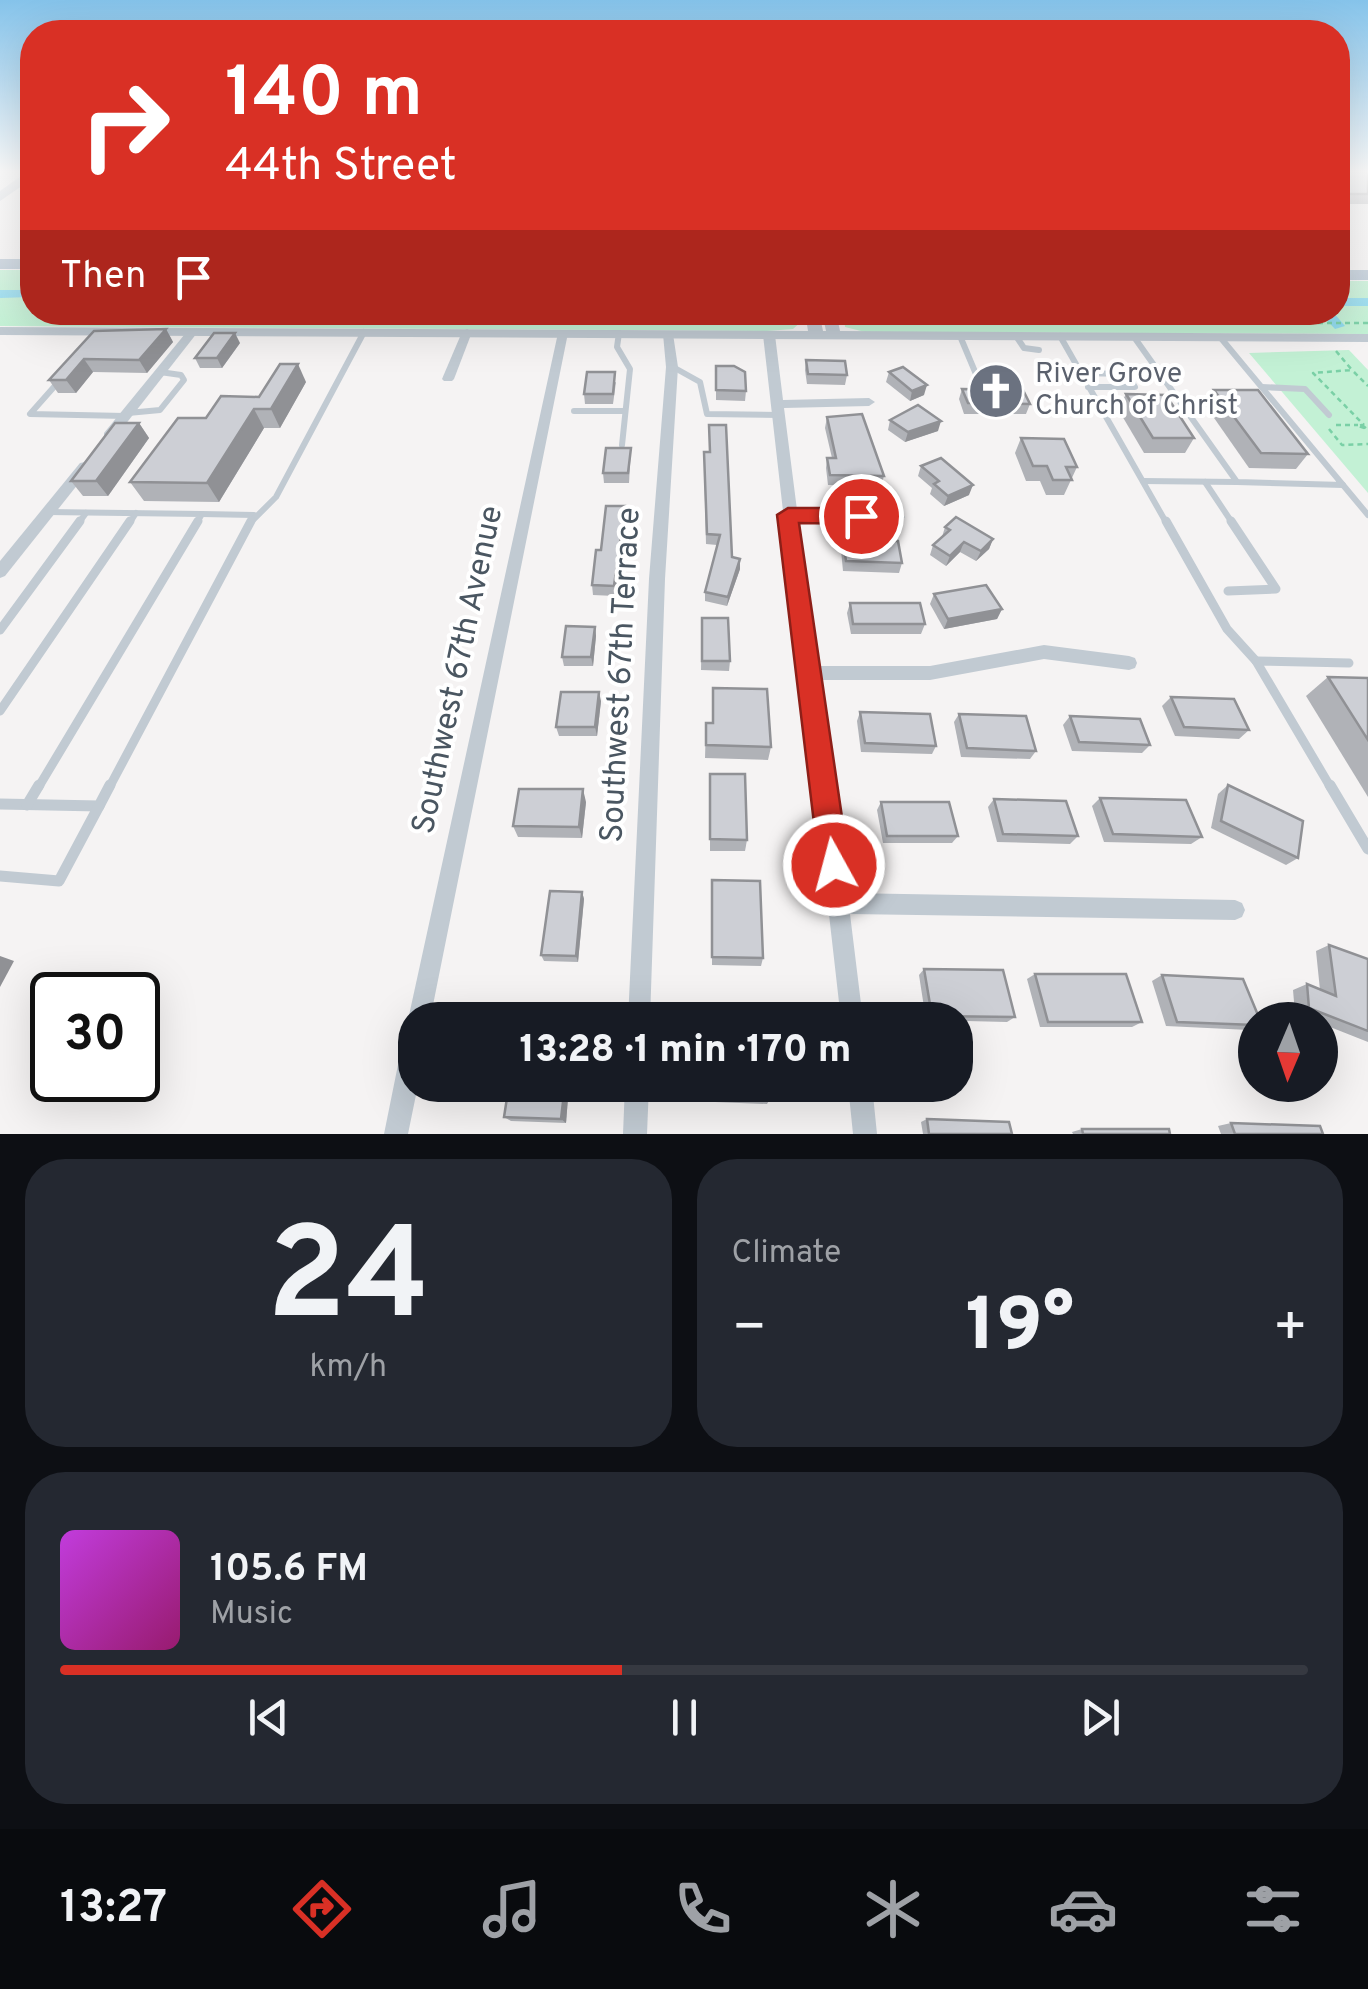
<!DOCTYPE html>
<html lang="en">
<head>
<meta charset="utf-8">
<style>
	body { margin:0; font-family:Overpass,sans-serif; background:#242831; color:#f1f3f6; height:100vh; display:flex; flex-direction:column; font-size:38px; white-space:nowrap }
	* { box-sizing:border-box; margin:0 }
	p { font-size:32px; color:#9ea1a6 }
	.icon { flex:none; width:55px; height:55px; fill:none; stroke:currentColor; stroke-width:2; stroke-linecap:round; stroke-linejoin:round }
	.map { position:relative; height:1134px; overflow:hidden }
	.drawer { display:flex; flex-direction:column; gap:25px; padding:25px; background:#0d0f14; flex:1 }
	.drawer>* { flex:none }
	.guide { position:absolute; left:20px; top:20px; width:1330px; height:305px; border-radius:40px; box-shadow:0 10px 40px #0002; background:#d93025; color:#fff; overflow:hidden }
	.needle { width:65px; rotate:182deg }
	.buttons { position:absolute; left:1238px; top:1002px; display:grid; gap:20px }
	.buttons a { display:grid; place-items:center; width:100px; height:100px; border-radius:50%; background:#171b24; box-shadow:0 10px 40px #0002; font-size:50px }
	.speed { position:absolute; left:30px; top:972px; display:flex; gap:20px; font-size:50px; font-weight:700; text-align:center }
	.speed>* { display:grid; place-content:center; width:130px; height:130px; border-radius:50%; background:#171b24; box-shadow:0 10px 40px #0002; line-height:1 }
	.speed .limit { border:5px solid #111; border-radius:15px; background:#fff; color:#111 }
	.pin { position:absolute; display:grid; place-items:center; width:85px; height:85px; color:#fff; margin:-42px; border:5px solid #fff; border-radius:50%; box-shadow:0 2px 10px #0007 }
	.me { position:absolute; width:110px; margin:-55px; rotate:353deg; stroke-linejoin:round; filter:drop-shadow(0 0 8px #0008) }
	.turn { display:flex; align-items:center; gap:35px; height:210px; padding:0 40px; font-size:45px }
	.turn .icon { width:130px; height:130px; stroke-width:2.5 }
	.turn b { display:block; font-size:70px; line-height:85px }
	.then { display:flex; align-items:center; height:95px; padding:0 40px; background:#0003; gap:20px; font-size:38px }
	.big { font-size:75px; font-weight:800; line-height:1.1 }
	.drawer .card { flex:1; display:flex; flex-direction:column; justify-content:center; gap:15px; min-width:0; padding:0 35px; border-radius:40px; background:#242831 }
	.drawer .dial { align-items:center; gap:0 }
	.dial b { font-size:130px; line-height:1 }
	.song { display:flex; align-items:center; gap:30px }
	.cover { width:120px; height:120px; border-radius:15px; background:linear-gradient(135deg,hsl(290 70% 55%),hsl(320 70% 35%)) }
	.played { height:10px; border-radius:5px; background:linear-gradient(90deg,#d93025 45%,#363941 45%) }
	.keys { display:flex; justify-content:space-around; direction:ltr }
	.heat { display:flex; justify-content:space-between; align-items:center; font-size:55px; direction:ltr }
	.drawer .tiles { flex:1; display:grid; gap:25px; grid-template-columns:1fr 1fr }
	.card:last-child { grid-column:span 2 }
	.trip { position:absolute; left:398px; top:1002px; width:575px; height:100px; border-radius:40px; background:#171b24; box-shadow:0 10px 40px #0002; font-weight:800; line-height:100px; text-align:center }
	.tab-bar { display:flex; height:160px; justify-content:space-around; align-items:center; background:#090b0e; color:#9ea1a6 }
	.tab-bar .icon { width:70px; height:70px }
	.tab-bar .current { color:#d93025 }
	.tab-bar b { font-size:45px; color:#f1f3f6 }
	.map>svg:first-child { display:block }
	.green { fill:#c3f1d5 }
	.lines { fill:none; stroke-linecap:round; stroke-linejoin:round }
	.canal { fill:#90daee; fill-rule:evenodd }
	.path { stroke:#7ad0a6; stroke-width:2.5; stroke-dasharray:5 4; stroke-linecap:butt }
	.service-far2 { stroke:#c1cad2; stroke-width:6 }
	.service-far1 { stroke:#c1cad2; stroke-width:9 }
	.service { stroke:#c1cad2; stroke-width:11 }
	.minor { fill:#c1cad2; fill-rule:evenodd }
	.tertiary { fill:#c1cad2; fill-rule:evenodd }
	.secondary { fill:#c1cbd6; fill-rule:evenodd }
	.primary { fill:#b3c2d1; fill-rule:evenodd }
	.wall { fill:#b0b2b7 }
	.shaded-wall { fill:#909195 }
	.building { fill:#cdcfd5; stroke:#909195; stroke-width:2.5 }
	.route { fill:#d93025; stroke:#8d1f18; stroke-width:2.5 }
	.labels { text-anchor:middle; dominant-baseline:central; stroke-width:8; stroke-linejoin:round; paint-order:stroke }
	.far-worship-label { font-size:28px; fill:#5b616d; stroke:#fff; text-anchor:start }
	.street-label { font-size:32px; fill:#4a5661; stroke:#fff }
</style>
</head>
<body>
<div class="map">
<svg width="1368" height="1134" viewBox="0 0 1368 1134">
	<rect width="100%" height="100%" fill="#f5f3f3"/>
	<g class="green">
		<path d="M0,270H32V312H801L802,321L793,329L767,331L0,326Z"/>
		<path d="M1338,281H1368V334L865,332L845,327L844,313L1338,312Z"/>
		<path d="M1349,350L1368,370V493L1249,353Z"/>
	</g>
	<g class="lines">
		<g class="canal">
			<path d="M0,290H32V297L0,298Z"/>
			<rect x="1338" y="298" width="30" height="8"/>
			<path d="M1319,312H1333L1345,326L1335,329Z"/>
		</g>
		<g class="path">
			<path d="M175,313L201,318"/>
			<path d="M1291,323H1368"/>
			<path d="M1336,351L1352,370L1313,373L1364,425"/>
			<path d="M1354,372L1368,386"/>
			<path d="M1336,425H1358"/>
			<path d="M1362,425L1367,429L1358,426Z"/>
			<path d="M1329,429L1342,445L1368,444"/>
		</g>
		<g class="service-far2">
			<path d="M619,333L617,347L630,369L622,445"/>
			<path d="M960,336L981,386"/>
			<path d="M1016,336L1024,348L1039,350"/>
			<path d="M1060,336L1167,524"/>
			<path d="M1134,337L1237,482L1343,485L1220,337"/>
			<path d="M673,367L700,382L707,414L780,415"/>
			<path d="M1080,373L1127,374L1135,387H1088"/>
			<path d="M61,379L30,414L125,416"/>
			<path d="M1262,387L1305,389L1329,415"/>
			<path d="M574,411H625"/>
			<path d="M128,413L160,410L184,380L181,375L160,372"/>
			<path d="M1143,481L1237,482"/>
			<path d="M1205,482L1233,524"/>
			<path d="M1343,485L1368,515"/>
			<path d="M48,512L202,514L196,524"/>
			<path d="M202,514L254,515"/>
			<path d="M78,524L86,513"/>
			<path d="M129,524L136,513"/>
			<path d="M249,524L276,497L364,332"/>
		</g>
		<g class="service-far1">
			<path d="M1166,521L1227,629L1256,661"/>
			<path d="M1228,591L1276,589L1231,521"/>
			<path d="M0,630L80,521"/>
			<path d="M0,711L130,521"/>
			<path d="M38,788L198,521"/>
			<path d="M109,788L251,521"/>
			<path d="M1331,788L1256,661L1349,663"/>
		</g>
		<g class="service">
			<path d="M1330,785L1368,849"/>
			<path d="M0,804L99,806L110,785"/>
			<path d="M27,805L39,785"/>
			<path d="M0,876L59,881L99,806"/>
		</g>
		<g class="minor">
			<path d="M193,328L197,329V333L114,439H104V433L189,329Z"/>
			<path d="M467,329L472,332L454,379L452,381H444L442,379L462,332Z"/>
			<path d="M563,330L568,333L430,1020H415V1085H418L408,1134H384L403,1040L407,1032L413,1029L408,1020L558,333Z"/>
			<path d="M668,331L673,334L678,367L665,579L650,1020H628L649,579L666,367L663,334Z"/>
			<path d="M769,332L775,335L783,400L869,398L875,402L869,406L784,408L797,510L898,512L905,517L898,522L799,520L817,666H930L1044,645L1129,656L1135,658L1137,663L1135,668L1129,670L1044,659L930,680H819L847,893L1235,900L1242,903L1245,910L1242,917L1235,920L850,914L863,1020H841L784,519L780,515L783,511L763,335Z"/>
			<path d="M85,462L90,463L92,466L90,469L5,576L0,578V561L80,463Z"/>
			<path d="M625,1085H649L647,1134H623Z"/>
			<path d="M848,1085H872L877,1134H853Z"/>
		</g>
		<path class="tertiary" d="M805,312H819L823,331H826L822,312H836L840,331L1368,334V342L0,335V327L808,331Z"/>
		<path class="secondary" d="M28,171H32V179L0,201V191Z"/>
		<g class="primary">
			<rect x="0" y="259" width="32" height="10"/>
			<rect x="1338" y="270" width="30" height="10"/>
		</g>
	</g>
	<g class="wall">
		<rect x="1338" y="171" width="30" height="33"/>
		<path d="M166,329L173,342L147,373L93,372L76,393H58L49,380L94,331Z"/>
		<path d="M240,343L222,368H200L195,358Z"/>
		<path d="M806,360L847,375L845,385L807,384L805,370Z"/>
		<path d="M716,366L746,391L745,401L716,400Z"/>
		<path d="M889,372L924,395L910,401L886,382Z"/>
		<path d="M306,382L280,428H264L219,502L144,501L130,482L206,418L259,397Z"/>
		<path d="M616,382L613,404H585L584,394Z"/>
		<path d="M962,389L1030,404L1026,414H964L959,399Z"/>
		<path d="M1214,390L1308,454L1296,469L1249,468L1205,405Z"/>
		<path d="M1126,394L1194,438L1185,453H1144L1118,409Z"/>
		<path d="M827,417L884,476L881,486L828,485L826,468L827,458H832L825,428Z"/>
		<path d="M890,420L938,431L905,442L888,430Z"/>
		<path d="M139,423L149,438L108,496H83L71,481Z"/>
		<path d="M1021,438L1077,467L1064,495H1046L1040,481H1026L1015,453Z"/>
		<path d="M631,448L629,483H604L603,473Z"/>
		<path d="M704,462L732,557L740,569L727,606L705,601V592L717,545L706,544Z"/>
		<path d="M921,466L969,495L944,506L930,494L932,488L918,476Z"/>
		<path d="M626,516L615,596L593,595L592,585L601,550Z"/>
		<path d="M945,527L993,539L989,549L976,561L960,552L946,566L930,555L933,545L942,537Z"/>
		<path d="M843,540L902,563L899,573L843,571L841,550Z"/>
		<path d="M934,594L1002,609L997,619L944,629L930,604Z"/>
		<path d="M850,603L925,624L921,634H851L847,613Z"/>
		<path d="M702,618L730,661L729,671L701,670Z"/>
		<path d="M595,627L596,636L593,666H564L562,657Z"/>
		<path d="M1328,677L1368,678V797L1306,696Z"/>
		<path d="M713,688L771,747L768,760L705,758L706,723H712Z"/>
		<path d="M1171,697L1249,730L1239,739L1175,736L1162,706Z"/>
		<path d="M601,701L597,736H559L556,727Z"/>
		<path d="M860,712L936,746L932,754L861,752L857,721Z"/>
		<path d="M959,714L1036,751L1030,759L961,757L954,722Z"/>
		<path d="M1070,716L1150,745L1142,753L1072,751L1063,725Z"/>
		<path d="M710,774L747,840L745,851H710Z"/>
		<path d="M1228,785L1298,858L1286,865L1211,828L1218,794Z"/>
		<path d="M1100,798L1202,837L1191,844L1104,842L1092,806Z"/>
		<path d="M994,799L1078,836L1070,844L997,842L988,807Z"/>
		<path d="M586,802L582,838L518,837L513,826Z"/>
		<path d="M881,802L958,836L952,843H883L877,810Z"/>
		<path d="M712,880L763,958L761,966L712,965Z"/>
		<path d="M582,892L584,899L578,962L544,961L541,955Z"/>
		<path d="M1329,945L1368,959V1042L1320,1023V1020H1313L1295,1013L1293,990L1307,984L1320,990L1316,951Z"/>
		<path d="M924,969L1015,1017L1007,1022L926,1020L919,975Z"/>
		<path d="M1035,974L1142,1022L1132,1027H1040L1027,979Z"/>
		<path d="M1162,975L1255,1020V1028L1249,1030L1166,1026L1152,981Z"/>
		<path d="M509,1085H569L566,1123L511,1121L504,1117Z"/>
		<path d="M715,1085H769L770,1099L767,1104L715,1102Z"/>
		<path d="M927,1119L1012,1134H923L921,1122Z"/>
		<path d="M1231,1123L1323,1134H1221L1218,1126Z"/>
		<path d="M1082,1129L1170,1134H1073L1072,1132Z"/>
	</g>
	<g class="shaded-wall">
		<path d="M166,329L173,342L147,373L139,360Z"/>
		<path d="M235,333L240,343L222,368L217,358Z"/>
		<path d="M84,359L93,372L76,393L66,380Z"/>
		<path d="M298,364L306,382L280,428L271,409Z"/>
		<path d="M927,385L924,395L910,401L912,391Z"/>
		<path d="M254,409L264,428L219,502L207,483Z"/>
		<path d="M941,421L938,431L905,442L908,432Z"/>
		<path d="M139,423L149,438L108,496L96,481Z"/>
		<path d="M973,485L969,495L944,506L948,496Z"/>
		<path d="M625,506L626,516L615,596L614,586Z"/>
		<path d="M993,539L989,549L976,561L981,551Z"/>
		<path d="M964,542L960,552L946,566L950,556Z"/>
		<path d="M740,559V569L727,606L728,597Z"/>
		<path d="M1002,609L997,619L944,629L948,619Z"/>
		<path d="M595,627L596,636L593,666L591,657Z"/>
		<path d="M599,692L601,701L597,736L595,727Z"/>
		<path d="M583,789L586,802L582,838L579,827Z"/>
		<path d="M582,892L584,899L578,962L576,956Z"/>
		<path d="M0,956L14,961L0,987Z"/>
		<path d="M565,1085H569L566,1123L561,1119Z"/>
	</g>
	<g class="building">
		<rect x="1338" y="171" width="30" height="23"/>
		<path d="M166,329L139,360L84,359L66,380H49L94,331Z"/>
		<path d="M214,333H235L217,358H195Z"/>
		<path d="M806,360L845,361L847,375L808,374Z"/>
		<path d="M280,364H298L271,409H254L207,483L130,482L178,418H206L221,396L259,397Z"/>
		<path d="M716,366H734L745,372L746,391L716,390Z"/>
		<path d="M903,367L927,385L912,391L889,372Z"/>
		<path d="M587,372H615L613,394H584Z"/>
		<path d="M962,389L1023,390L1030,404L968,403Z"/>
		<path d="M1214,390H1258L1308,454L1261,453Z"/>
		<path d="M1126,394L1166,395L1194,438H1153Z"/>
		<path d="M918,405L941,421L908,432L890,420Z"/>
		<path d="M862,414L884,476L830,475L827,458H836L827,417Z"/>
		<path d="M115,423H139L96,481H71Z"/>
		<path d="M709,425H726L732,557L740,559L728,597L705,592L720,535L707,534L704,452H710Z"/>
		<path d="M1021,438L1064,439L1077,467H1066L1072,480H1053L1047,466H1033Z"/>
		<path d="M606,448H631L628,473H603Z"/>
		<path d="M941,458L973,485L948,496L934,484L939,481L921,466Z"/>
		<path d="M606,506H625L614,586L592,585L596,550H601Z"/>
		<path d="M956,517L993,539L981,551L964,542L950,556L933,545L950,530L945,527Z"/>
		<path d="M843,540L898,541L902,563L846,561Z"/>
		<path d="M986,585L1002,609L948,619L934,594Z"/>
		<path d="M850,603H920L925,624H853Z"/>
		<path d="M702,618H728L730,661H702Z"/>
		<path d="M566,626L595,627L591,657H562Z"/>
		<path d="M1328,677L1368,678V740Z"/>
		<path d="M713,688L767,689L771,747L706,745V723H713Z"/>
		<path d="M561,692H599L595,727H556Z"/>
		<path d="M1171,697L1234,699L1249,730L1184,727Z"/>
		<path d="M860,712L930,714L936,746L865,743Z"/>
		<path d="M959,714L1026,716L1036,751L967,748Z"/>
		<path d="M1070,716L1140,719L1150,745L1079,742Z"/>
		<path d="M710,774H745L747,840L710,839Z"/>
		<path d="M1228,785L1303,821L1298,858L1221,821Z"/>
		<path d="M519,789H583L579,827L513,826Z"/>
		<path d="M1100,798L1186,800L1202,837L1113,834Z"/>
		<path d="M994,799L1066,801L1078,836L1003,834Z"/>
		<path d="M881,802H949L958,836H887Z"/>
		<path d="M712,880L760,881L763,958L712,957Z"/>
		<path d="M550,891L582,892L576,956L541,955Z"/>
		<path d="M1329,945L1368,959V1031L1309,1008L1307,984L1336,996Z"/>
		<path d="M924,969L1003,970L1015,1017L932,1016Z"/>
		<path d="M1035,974H1126L1142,1022H1048Z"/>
		<path d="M1162,975L1243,979L1260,1020H1255V1025L1177,1022Z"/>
		<path d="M519,1013L572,1014L571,1020H518Z"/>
		<path d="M715,1018L766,1019V1020H715Z"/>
		<path d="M509,1085H565L561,1119L504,1117Z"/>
		<path d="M716,1085H769L770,1099L716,1098Z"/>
		<path d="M927,1119L1009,1122L1012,1134H929Z"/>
		<path d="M1231,1123L1320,1126L1323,1134H1235Z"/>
		<path d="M1082,1129H1169L1170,1134H1083Z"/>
	</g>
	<linearGradient id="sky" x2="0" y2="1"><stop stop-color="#85c3ea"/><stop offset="0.52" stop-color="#fafafa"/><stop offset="1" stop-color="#fafafa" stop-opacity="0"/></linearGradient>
	<rect width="1368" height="330" fill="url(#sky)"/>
	<path class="route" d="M788,508H861L872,516L861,524L799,523L849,865L845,876L834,880L823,876L819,865L777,515Z"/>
	<defs>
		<g id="church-disc" transform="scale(2.875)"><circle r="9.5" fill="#6b7280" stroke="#fff"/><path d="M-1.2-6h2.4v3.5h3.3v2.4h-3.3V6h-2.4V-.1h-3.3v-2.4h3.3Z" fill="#fff"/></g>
	</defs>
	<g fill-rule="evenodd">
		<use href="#church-disc" x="996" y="391"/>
	</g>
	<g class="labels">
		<g class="far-worship-label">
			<text x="1035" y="375">River Grove<tspan x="1035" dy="32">Church of Christ</tspan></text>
		</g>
		<g class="street-label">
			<text transform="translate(459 670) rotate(-78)">Southwest 67th Avenue</text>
			<text transform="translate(622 675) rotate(-87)">Southwest 67th Terrace</text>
		</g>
	</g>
</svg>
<div class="buttons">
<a><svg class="needle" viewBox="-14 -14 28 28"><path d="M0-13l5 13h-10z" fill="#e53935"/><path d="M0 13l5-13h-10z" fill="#9ea1a6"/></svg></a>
</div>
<div class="speed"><div class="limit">30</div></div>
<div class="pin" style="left:861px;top:516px;background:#d93025"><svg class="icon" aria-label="arrive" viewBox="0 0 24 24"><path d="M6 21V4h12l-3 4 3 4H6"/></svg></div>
<svg class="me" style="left:834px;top:865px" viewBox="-20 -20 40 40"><circle r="17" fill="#d93025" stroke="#fff" stroke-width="3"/><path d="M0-11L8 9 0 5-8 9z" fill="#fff"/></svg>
<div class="trip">13:28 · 1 min · 170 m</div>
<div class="guide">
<div class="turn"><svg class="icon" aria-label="right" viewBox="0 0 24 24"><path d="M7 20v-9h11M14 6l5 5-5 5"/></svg><div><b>140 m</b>44th Street</div></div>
<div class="then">Then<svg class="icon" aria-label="arrive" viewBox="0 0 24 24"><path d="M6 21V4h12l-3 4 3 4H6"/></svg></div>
</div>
</div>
<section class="drawer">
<div class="tiles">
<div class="card dial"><b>24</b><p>km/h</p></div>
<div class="card"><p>Climate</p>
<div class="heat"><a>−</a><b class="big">19°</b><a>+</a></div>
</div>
<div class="card">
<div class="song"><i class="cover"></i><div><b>105.6 FM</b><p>Music</p></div></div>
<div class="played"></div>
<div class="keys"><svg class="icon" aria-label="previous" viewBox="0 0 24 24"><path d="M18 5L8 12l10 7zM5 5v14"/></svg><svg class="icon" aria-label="pause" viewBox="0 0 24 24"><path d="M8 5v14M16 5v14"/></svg><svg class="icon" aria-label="next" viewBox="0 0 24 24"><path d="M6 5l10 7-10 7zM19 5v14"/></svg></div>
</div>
</div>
</section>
<nav class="tab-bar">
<b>13:27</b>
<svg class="icon current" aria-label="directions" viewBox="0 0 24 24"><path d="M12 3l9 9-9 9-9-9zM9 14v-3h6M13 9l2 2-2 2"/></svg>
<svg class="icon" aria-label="music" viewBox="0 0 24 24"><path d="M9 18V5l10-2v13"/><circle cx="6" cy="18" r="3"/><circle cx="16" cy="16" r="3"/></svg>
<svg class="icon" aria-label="phone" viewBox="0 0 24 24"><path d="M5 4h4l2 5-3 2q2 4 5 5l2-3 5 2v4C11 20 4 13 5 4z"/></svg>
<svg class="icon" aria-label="climate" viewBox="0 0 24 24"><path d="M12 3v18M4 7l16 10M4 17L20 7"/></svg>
<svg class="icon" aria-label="car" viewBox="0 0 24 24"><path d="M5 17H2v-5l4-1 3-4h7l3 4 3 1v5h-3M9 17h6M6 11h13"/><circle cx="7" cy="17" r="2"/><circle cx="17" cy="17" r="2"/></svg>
<svg class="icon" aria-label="filters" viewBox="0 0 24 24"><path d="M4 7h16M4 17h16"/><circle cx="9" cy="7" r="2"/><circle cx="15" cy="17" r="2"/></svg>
</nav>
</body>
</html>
